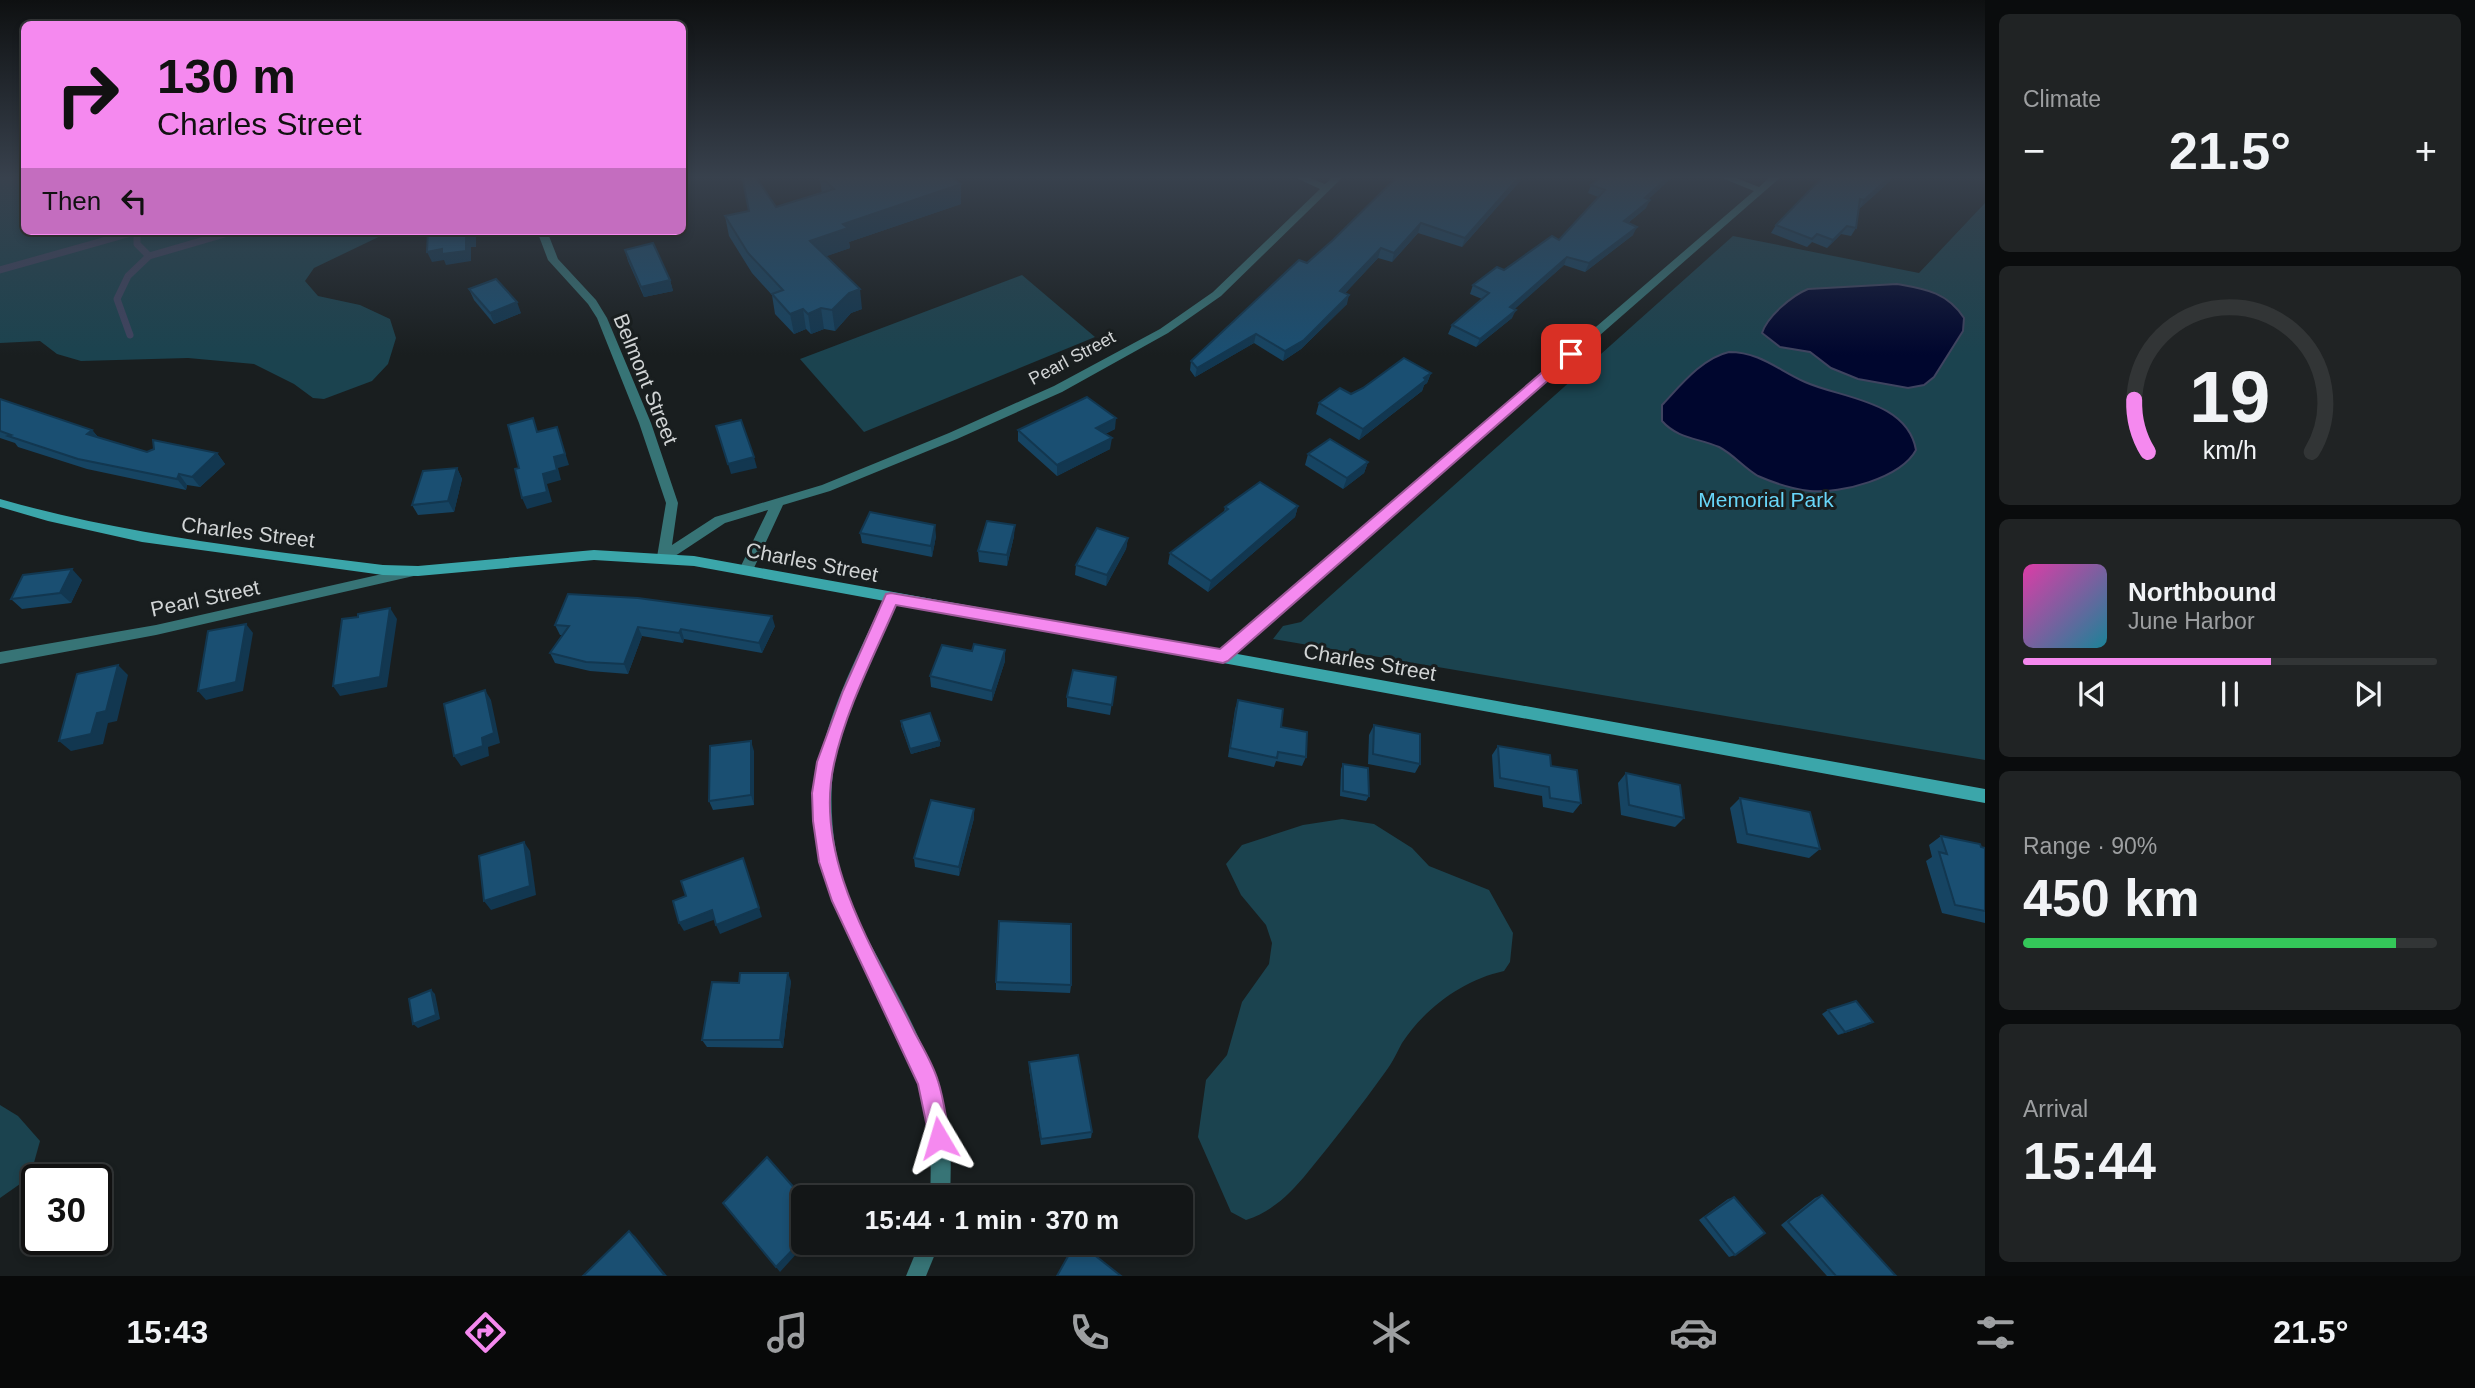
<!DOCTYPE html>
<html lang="en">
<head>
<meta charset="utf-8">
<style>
	body { margin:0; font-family:Helvetica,sans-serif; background:#202324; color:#f1f3f6; height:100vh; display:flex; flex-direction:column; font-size:26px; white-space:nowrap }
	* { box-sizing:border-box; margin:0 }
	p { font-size:23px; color:#9d9fa1 }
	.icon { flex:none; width:38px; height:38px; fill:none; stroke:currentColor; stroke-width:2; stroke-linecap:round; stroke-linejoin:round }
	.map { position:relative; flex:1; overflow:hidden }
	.panel { display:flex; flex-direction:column; gap:14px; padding:14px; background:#0a0c0d; width:490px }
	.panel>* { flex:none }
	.hud { position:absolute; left:21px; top:21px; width:665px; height:214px; border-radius:10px; box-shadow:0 4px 10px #0003,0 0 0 2px #323536; background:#f589ef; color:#111; overflow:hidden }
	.speed { position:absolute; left:21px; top:1164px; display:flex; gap:14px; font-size:35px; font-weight:700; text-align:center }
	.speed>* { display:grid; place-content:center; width:91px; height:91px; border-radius:50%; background:#131617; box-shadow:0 4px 10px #0003,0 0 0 2px #323536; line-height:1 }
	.speed .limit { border:4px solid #111; border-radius:10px; background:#fff; color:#111 }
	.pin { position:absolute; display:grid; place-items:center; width:60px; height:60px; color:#fff; margin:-30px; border-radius:14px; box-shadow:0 4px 10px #0006 }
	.me { position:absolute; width:77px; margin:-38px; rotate:353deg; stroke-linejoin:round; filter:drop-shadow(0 0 5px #0008) }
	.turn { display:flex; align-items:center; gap:24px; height:147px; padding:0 21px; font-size:32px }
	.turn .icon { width:91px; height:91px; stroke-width:2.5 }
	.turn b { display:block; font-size:49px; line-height:60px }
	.then { display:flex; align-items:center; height:66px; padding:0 21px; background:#0003; gap:14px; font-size:26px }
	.big { font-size:52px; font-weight:700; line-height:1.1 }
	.panel .card { flex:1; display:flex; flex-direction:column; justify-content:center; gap:10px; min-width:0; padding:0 24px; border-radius:10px; background:#202324 }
	.panel .dial { align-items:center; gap:0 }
	.dial svg { height:182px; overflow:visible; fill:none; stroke:#323536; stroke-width:7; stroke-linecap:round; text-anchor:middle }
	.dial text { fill:#f1f3f6; stroke:none }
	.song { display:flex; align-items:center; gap:21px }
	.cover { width:84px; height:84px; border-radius:10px; background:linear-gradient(135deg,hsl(320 70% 55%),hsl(190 70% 35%)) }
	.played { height:7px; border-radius:4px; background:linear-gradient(90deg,#f589ef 60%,#323536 60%) }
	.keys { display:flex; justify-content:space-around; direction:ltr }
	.heat { display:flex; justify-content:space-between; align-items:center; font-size:38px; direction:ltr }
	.charge { height:10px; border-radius:5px; background:linear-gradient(90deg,#34c759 90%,#323536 0) }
	.trip { position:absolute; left:791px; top:1185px; width:402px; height:70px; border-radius:10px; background:#131617; box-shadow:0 4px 10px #0003,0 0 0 2px #323536; font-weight:700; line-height:70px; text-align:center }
	.tabs { display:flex; height:112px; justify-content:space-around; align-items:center; background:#080909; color:#9d9fa1 }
	.tabs .icon { width:49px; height:49px }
	.tabs .selected { color:#f589ef }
	.tabs b { font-size:32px; color:#f1f3f6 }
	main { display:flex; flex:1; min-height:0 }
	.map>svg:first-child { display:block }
	.green { fill:#1b434f }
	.water { fill:#00062e; stroke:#3f4460; stroke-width:2 }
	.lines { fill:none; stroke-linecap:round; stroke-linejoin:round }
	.stream { stroke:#3f4460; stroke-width:7 }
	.street { fill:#377476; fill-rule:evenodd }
	.secondary { fill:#3ba6aa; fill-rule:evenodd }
	.wall { fill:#164462 }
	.shaded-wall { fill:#123750 }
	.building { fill:#1a4f72; stroke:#123750; stroke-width:2 }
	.route { fill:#f589ef; stroke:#9f599b; stroke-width:2 }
	.labels { text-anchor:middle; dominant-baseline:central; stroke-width:6; stroke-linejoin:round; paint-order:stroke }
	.far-street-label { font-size:18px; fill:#d1d4d5; stroke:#191e1f }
	.street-label { font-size:21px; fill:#d1d4d5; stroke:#191e1f }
	.park-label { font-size:21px; fill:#68d6f8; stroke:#191e1f }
</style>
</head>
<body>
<main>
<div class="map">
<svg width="1985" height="1276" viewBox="0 0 1985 1276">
	<rect width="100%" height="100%" fill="#191e1f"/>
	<g class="green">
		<path d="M0,176H24V231H391L314,268L305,281L318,296L360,305L390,319L396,338L388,364L372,381L324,399L313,398L294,384L254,364L188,358L81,361L57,354L40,341L0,343Z"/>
		<path d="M1985,203V760L1273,639L1283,626L1301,622L1733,236L1919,273Z"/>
		<path d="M1022,275L1095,337L864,432L800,359Z"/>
		<path d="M1342,819L1374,824L1412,848L1429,866L1489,890L1513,933L1510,962L1504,971C1463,980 1425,1008 1402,1043C1397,1052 1393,1062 1386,1071C1361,1106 1335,1139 1308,1172C1290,1194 1273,1211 1246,1220L1231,1212L1198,1137L1206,1080L1227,1055L1242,1002L1269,964L1272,943L1266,925L1241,895L1226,864L1242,845L1303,825Z"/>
		<path d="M0,1105L18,1116L40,1141L30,1177L0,1198Z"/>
	</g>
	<g class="water">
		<path d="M1897,284C1925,289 1947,292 1964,318L1963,331L1934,377L1924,385L1908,388L1858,379L1831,368L1810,352L1780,347L1762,333C1767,317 1791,296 1808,289Z"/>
		<path d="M1729,352C1760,352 1778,370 1805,382C1840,398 1907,400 1916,450C1901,478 1841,494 1810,491C1793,489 1774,483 1758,476C1744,468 1733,454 1719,447C1698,438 1678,439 1662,421V405C1680,386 1702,358 1729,352Z"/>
	</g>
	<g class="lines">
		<g class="stream">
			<path d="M137,234V244L149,256L235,231"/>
			<path d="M0,270L138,231"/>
			<path d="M130,335L117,299L128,276L149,256"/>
		</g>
		<g class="street">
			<path d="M1292,176H1305L1325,184L1334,176H1344L1221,296L1168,333L1062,392L957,439L830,491L783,505L753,570L746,575L739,570L768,510L725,523L669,560H659L657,557L666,503L639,423L597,318L588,304L548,260L537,231H547L558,259L596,300L607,318L651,423L678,503L672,545L715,517L822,485L949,433L1054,386L1160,329L1213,292L1320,189Z"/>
			<path d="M1717,176H1731L1759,187L1771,176H1782L1228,660H1218L1216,656L1218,652L1754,191Z"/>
			<path d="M413,567L420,572L418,575L156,635L0,664V652L156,625Z"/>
			<path d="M891,593L898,598C872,656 837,719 832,783C830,823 835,861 849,899C856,919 867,937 877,956C904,1007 934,1060 946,1117C952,1144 951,1170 950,1197H930C932,1157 930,1120 918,1081C884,974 806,905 817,783C823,718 858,656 884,598Z"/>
			<path d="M920,1242H940L926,1276H906Z"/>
		</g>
		<path class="secondary" d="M0,499C126,535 254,549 383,565L418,566L594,550L694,556L1985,789V803L694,566L594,560L418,576L383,575L142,542L48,521L0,507Z"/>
	</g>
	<g class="wall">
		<path d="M819,176L961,204L849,242L850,248L826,256L862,309L851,313L835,331L824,329L811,334L806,329L794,334L775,314L772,295L752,273L729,236L725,216L776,207L822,193Z"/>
		<path d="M1398,176H1522L1520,181L1462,247L1418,233L1392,262L1378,258L1345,293L1347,304L1301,349L1283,361L1254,343L1195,377L1190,370L1191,361L1307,263L1333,240Z"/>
		<path d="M1890,181L1859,209L1856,228L1851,236L1841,234L1827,248L1812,242L1807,247L1771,233L1776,225Z"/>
		<path d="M1591,185L1648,199L1646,208L1628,223L1633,235L1585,272L1564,265L1514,309L1512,318L1476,347L1448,334L1452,325L1482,299L1470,294L1473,285L1504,270L1559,240L1598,197L1588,193Z"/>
		<path d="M625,250L670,280L673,291L644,297L628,261Z"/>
		<path d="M469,289L521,313L494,324L474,300Z"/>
		<path d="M1431,373L1427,383L1424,385L1422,391L1359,440L1316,414L1319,403Z"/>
		<path d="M0,399L92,430L98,437L147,452L217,453L225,464L200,487L187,485L186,490L87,469L18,447L15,443L0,438Z"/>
		<path d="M1115,429L1105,434L1110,449L1057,476L1018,441V430Z"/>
		<path d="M1308,454L1368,462L1364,473L1343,489L1305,465Z"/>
		<path d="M457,468L462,479L454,512L418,515L412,505Z"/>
		<path d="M1298,506L1295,517L1208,592L1168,564L1170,553L1224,512L1225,507Z"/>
		<path d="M860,533L936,536L932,557L862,543Z"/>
		<path d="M1014,536L1007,566L979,562L978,551Z"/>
		<path d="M1128,538L1126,549L1106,586L1075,575L1076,565Z"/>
		<path d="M82,580L71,603L22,609L11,599Z"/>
		<path d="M555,625L775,626L762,653L684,639L683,643L642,636L628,674L590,671L555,663L550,653L562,635H560Z"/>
		<path d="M972,651L1005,661L992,701L931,687L930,676Z"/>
		<path d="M1116,677L1110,715L1067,707V697Z"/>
		<path d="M1238,700L1281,727L1306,757L1302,766L1276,761L1274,767L1228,757L1235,709Z"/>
		<path d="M901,721L940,746L911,754L901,726Z"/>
		<path d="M1374,725L1420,764L1415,773L1368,764L1369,735Z"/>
		<path d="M1498,746L1551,766L1581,803L1573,813L1543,807L1542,796L1494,787L1492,755Z"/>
		<path d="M754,751V805L713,810L709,801Z"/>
		<path d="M1343,764L1369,796L1366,801L1340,796L1341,769Z"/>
		<path d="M1626,773L1684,818L1675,827L1621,815L1618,783Z"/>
		<path d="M1740,798L1820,849L1809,858L1737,843L1730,808Z"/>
		<path d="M974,818L959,876L915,867L914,858Z"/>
		<path d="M1941,836L1985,848V923L1942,913L1926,861L1932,857L1929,845Z"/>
		<path d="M791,981L783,1048L707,1047L702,1040L739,983Z"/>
		<path d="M996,982L1071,985L1070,993L996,990Z"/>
		<path d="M1828,1010L1866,1026L1838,1035L1822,1014Z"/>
		<path d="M1029,1062L1092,1132L1091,1138L1041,1145L1029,1069Z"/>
		<path d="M1822,1195L1896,1276H1827L1781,1225L1815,1198Z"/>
		<path d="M1734,1197L1735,1255L1729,1257L1699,1220L1728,1199Z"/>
	</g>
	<g class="shaded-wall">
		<path d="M1520,176H1522L1520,181L1462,247L1465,238Z"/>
		<path d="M1669,176H1674L1641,206L1645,198Z"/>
		<path d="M1891,176H1893L1890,181L1859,209L1864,200Z"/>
		<path d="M961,184V204L849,242L850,248L813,261L810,241L843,224Z"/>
		<path d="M1650,200L1646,208L1620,229L1624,221Z"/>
		<path d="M1421,223L1418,233L1392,262L1394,253Z"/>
		<path d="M1847,226L1841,234L1827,248L1833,240Z"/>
		<path d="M1637,227L1633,235L1585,272L1589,263Z"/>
		<path d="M472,231H476V247H471V261L446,265L444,260L432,262L427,252L466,237Z"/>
		<path d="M1381,248L1378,258L1338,301L1340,291Z"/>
		<path d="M1567,257L1564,265L1507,316L1510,307Z"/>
		<path d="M670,280L673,291L644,297L641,287Z"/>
		<path d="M860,289L862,309L851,313L835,331L832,310L849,293Z"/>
		<path d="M1349,295L1347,304L1301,349L1283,361L1285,351Z"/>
		<path d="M517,302L521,313L494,324L490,313Z"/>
		<path d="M821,308L824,329L811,334L808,314Z"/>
		<path d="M803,309L806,329L794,334L790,314Z"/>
		<path d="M1516,310L1512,318L1476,347L1480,339Z"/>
		<path d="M1256,334L1254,343L1195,377L1197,368Z"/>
		<path d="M1431,373L1427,383L1424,385L1422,391L1359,440L1363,429Z"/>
		<path d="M1116,418L1115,429L1095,439L1096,428Z"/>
		<path d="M557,427L569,465L558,468L561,480L547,484L552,502L527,509L522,498L543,474L554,457Z"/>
		<path d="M92,430L101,441L87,434Z"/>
		<path d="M1112,438L1110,449L1057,476V465Z"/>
		<path d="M217,453L225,464L200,487L192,477Z"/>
		<path d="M754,457L757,468L731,474L728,464Z"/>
		<path d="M1368,462L1364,473L1343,489L1347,478Z"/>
		<path d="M457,468L462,479L454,512L448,501Z"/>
		<path d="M179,474L187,485L186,490L177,479Z"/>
		<path d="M1298,506L1295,517L1208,592L1211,581Z"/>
		<path d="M935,525L936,536L932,557L931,546Z"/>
		<path d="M1015,525L1014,536L1007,566V555Z"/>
		<path d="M1128,538L1126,549L1106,586L1107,575Z"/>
		<path d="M72,569L82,580L71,603L60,593Z"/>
		<path d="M390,608L397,619L387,687L340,696L333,686Z"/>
		<path d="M772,616L775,626L762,653L759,643Z"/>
		<path d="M246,624L253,633L243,691L206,700L198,691Z"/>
		<path d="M638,627L642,636L628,674L624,664Z"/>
		<path d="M681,629L684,639L683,643L679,633Z"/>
		<path d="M1005,650V661L992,701V691Z"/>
		<path d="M118,665L128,675L117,721L108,723L103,744L71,751L59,741L97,713Z"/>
		<path d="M485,690L491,700L500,743L488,747L489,756L461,766L454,756L482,738Z"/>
		<path d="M751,741L754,751V805L751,795Z"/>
		<path d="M940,741V746L911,754L910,749Z"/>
		<path d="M974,809V818L959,876V867Z"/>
		<path d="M524,842L530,851L536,895L491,910L484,901Z"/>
		<path d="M746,867L762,917L720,934L716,925Z"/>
		<path d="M712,910L716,919L684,931L679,923Z"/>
		<path d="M788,973L791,981L783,1048L780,1040Z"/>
		<path d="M431,990L435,994L440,1019L418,1028L413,1024Z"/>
		<path d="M1873,1022L1866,1026L1838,1035L1845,1032Z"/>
		<path d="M629,1231L635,1236L667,1276H665Z"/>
		<path d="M803,1239V1242H807L780,1272L776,1267Z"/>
	</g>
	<g class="building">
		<path d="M742,176H755L776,207L834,189L820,176H951L961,184L843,224L848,228L810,241L860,289L849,293L832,310L821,308L808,314L803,309L790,314L772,294L783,290L748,253L725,216L749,211Z"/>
		<path d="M1398,176H1520L1465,238L1421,223L1394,253L1381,248L1340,291L1349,295L1304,340L1285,351L1256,334L1197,368L1191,361L1299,260L1307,263L1333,240Z"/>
		<path d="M1603,176H1669L1645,198L1650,200L1624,221L1637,227L1589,263L1567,257L1510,307L1516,310L1480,339L1452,325L1489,293L1473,285L1497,267L1504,270L1552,236L1559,240L1605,190L1591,185Z"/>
		<path d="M1826,176H1891L1864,200L1860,199L1856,228L1847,226L1833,240L1817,234L1812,239L1776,225L1814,186Z"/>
		<path d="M428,231H472V236L466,237V251L442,254V249L427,252Z"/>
		<path d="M653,243L670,280L641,287L625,250Z"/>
		<path d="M496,279L517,302L490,313L469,289Z"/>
		<path d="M1404,358L1431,373L1424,378L1426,380L1363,429L1319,403L1340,388L1351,394L1363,388Z"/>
		<path d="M1087,397L1116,418L1096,428L1112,438L1057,465L1018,430Z"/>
		<path d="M0,399L92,430L87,434L147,452L154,449L153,440L217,453L192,477L179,474L177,479L78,459L8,436L11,435L0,431Z"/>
		<path d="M533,418L537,432L557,427L565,454L554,457L557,470L543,474L547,492L522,498L515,469L519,468L508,425Z"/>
		<path d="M741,420L754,457L728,464L716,426Z"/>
		<path d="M1330,439L1368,462L1347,478L1308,454Z"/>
		<path d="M457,468L448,501L412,505L423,471Z"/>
		<path d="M1260,482L1298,506L1211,581L1170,553L1228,509L1225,507Z"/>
		<path d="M870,512L935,525L931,546L860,533Z"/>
		<path d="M987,521L1015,525L1007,555L978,551Z"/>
		<path d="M1097,528L1128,538L1107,575L1076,565Z"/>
		<path d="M72,569L60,593L11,599L23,575Z"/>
		<path d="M568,594L638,598L772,616L759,643L681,629L679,633L638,627L624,664L586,662L550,653L569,626L555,625Z"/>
		<path d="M390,608L380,677L333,686L342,619L358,617V614Z"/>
		<path d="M246,624L236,682L198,691L208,631Z"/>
		<path d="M974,644L1005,650L992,691L930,676L942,645L972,651Z"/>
		<path d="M118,665L106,711L97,713L91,734L59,741L77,674Z"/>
		<path d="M1073,670L1116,677L1112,705L1067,697Z"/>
		<path d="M485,690L494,733L482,738L483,746L454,756L444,704Z"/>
		<path d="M1238,700L1283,709L1281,727L1307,732L1306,757L1278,752L1277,758L1230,748Z"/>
		<path d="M930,713L940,741L910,749L901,721Z"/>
		<path d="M1374,725L1420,734V764L1373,754Z"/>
		<path d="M751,741V795L709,801L710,746Z"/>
		<path d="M1498,746L1550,755L1551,766L1577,770L1581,803L1550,798L1549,787L1500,778Z"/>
		<path d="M1343,764L1368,768L1369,796L1343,791Z"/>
		<path d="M1626,773L1680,785L1684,818L1629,805Z"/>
		<path d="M1740,798L1810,812L1820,849L1747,834Z"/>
		<path d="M931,800L974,809L959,867L914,858Z"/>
		<path d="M1941,836L1980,844L1981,847L1985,848V911L1955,905L1939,852L1947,854Z"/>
		<path d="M524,842L530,886L484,901L479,856Z"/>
		<path d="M743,858L759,908L716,925L712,910L679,923L673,901L686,896L681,881Z"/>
		<path d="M999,921L1071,924V985L996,982Z"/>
		<path d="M740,973H788L780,1040H702L712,982L739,983Z"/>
		<path d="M431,990L436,1015L413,1024L409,999Z"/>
		<path d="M1856,1001L1873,1022L1845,1032L1828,1010Z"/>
		<path d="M1078,1055L1092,1132L1041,1139L1029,1062Z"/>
		<path d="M767,1157L803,1198V1239L776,1267L723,1203Z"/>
		<path d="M1822,1195L1896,1276H1836L1788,1222Z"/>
		<path d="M1734,1197L1765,1233L1735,1255L1705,1217Z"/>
		<path d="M629,1231L665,1276H583Z"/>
		<path d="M1076,1242H1078L1121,1276H1057Z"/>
	</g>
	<linearGradient id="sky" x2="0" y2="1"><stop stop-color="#0e1011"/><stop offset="0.5" stop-color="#38414d"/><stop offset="1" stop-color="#38414d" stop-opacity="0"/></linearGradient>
	<rect width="1985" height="355" fill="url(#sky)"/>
	<path class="route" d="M1567,351L1578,354L1228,661L1223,663L896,605C874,656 846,709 834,764C813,859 875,951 915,1033C923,1048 933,1064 938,1081C944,1099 946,1120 950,1138L946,1146L939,1149L931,1146L918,1084L832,901L819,862L813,821L812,793L817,762L843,691L886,594L891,593L1220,649Z"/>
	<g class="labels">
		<g class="far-street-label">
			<text transform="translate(1072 358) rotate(-28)">Pearl Street</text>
		</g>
		<g class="street-label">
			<text transform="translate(646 379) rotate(68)">Belmont Street</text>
			<text transform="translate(248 532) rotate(7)">Charles Street</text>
			<text transform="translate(812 562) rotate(11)">Charles Street</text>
			<text transform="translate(205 598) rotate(-12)">Pearl Street</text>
			<text transform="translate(1370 662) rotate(10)">Charles Street</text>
		</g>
		<g class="park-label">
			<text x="1766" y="499">Memorial Park</text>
		</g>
	</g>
</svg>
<div class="speed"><div class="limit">30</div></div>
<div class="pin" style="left:1571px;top:354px;background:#d93025"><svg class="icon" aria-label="arrive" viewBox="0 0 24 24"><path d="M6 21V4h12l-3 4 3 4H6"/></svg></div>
<svg class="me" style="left:939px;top:1138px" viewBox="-20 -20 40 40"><path d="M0-17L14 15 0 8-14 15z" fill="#f589ef" stroke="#fff" stroke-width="4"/></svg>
<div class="trip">15:44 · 1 min · 370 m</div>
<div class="hud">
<div class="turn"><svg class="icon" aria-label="right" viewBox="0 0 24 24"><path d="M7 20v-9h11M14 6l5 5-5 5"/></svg><div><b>130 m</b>Charles Street</div></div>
<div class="then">Then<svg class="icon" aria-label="left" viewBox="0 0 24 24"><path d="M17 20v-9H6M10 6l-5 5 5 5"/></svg></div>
</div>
</div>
<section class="panel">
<div class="card"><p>Climate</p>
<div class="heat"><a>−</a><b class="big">21.5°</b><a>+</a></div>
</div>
<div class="card dial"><svg viewBox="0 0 100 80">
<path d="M14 69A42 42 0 1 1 86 69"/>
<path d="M14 69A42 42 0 0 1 8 46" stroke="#f589ef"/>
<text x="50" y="56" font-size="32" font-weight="700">19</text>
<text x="50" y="72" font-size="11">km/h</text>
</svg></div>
<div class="card">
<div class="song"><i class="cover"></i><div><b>Northbound</b><p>June Harbor</p></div></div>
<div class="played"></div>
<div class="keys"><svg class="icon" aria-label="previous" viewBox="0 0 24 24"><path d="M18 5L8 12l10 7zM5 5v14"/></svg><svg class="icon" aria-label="pause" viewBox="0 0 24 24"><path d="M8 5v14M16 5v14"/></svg><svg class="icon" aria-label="next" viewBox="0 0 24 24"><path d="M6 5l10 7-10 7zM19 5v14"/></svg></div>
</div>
<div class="card"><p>Range · 90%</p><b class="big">450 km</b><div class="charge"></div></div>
<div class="card"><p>Arrival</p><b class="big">15:44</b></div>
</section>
</main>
<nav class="tabs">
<b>15:43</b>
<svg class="icon selected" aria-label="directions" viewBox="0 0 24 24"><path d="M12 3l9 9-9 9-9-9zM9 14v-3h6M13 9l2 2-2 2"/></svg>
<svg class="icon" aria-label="music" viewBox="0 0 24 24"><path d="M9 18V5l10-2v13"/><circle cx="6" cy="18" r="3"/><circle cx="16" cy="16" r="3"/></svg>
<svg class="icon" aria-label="phone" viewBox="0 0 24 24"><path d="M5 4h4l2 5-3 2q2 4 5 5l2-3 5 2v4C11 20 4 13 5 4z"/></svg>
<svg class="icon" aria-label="climate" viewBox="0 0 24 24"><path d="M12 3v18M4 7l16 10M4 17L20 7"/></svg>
<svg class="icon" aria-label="car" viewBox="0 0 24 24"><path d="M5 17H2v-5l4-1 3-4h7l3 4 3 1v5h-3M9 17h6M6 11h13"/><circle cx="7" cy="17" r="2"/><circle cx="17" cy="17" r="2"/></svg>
<svg class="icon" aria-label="filters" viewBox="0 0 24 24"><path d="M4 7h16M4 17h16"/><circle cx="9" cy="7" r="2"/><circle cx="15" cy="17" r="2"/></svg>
<b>21.5°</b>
</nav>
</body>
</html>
